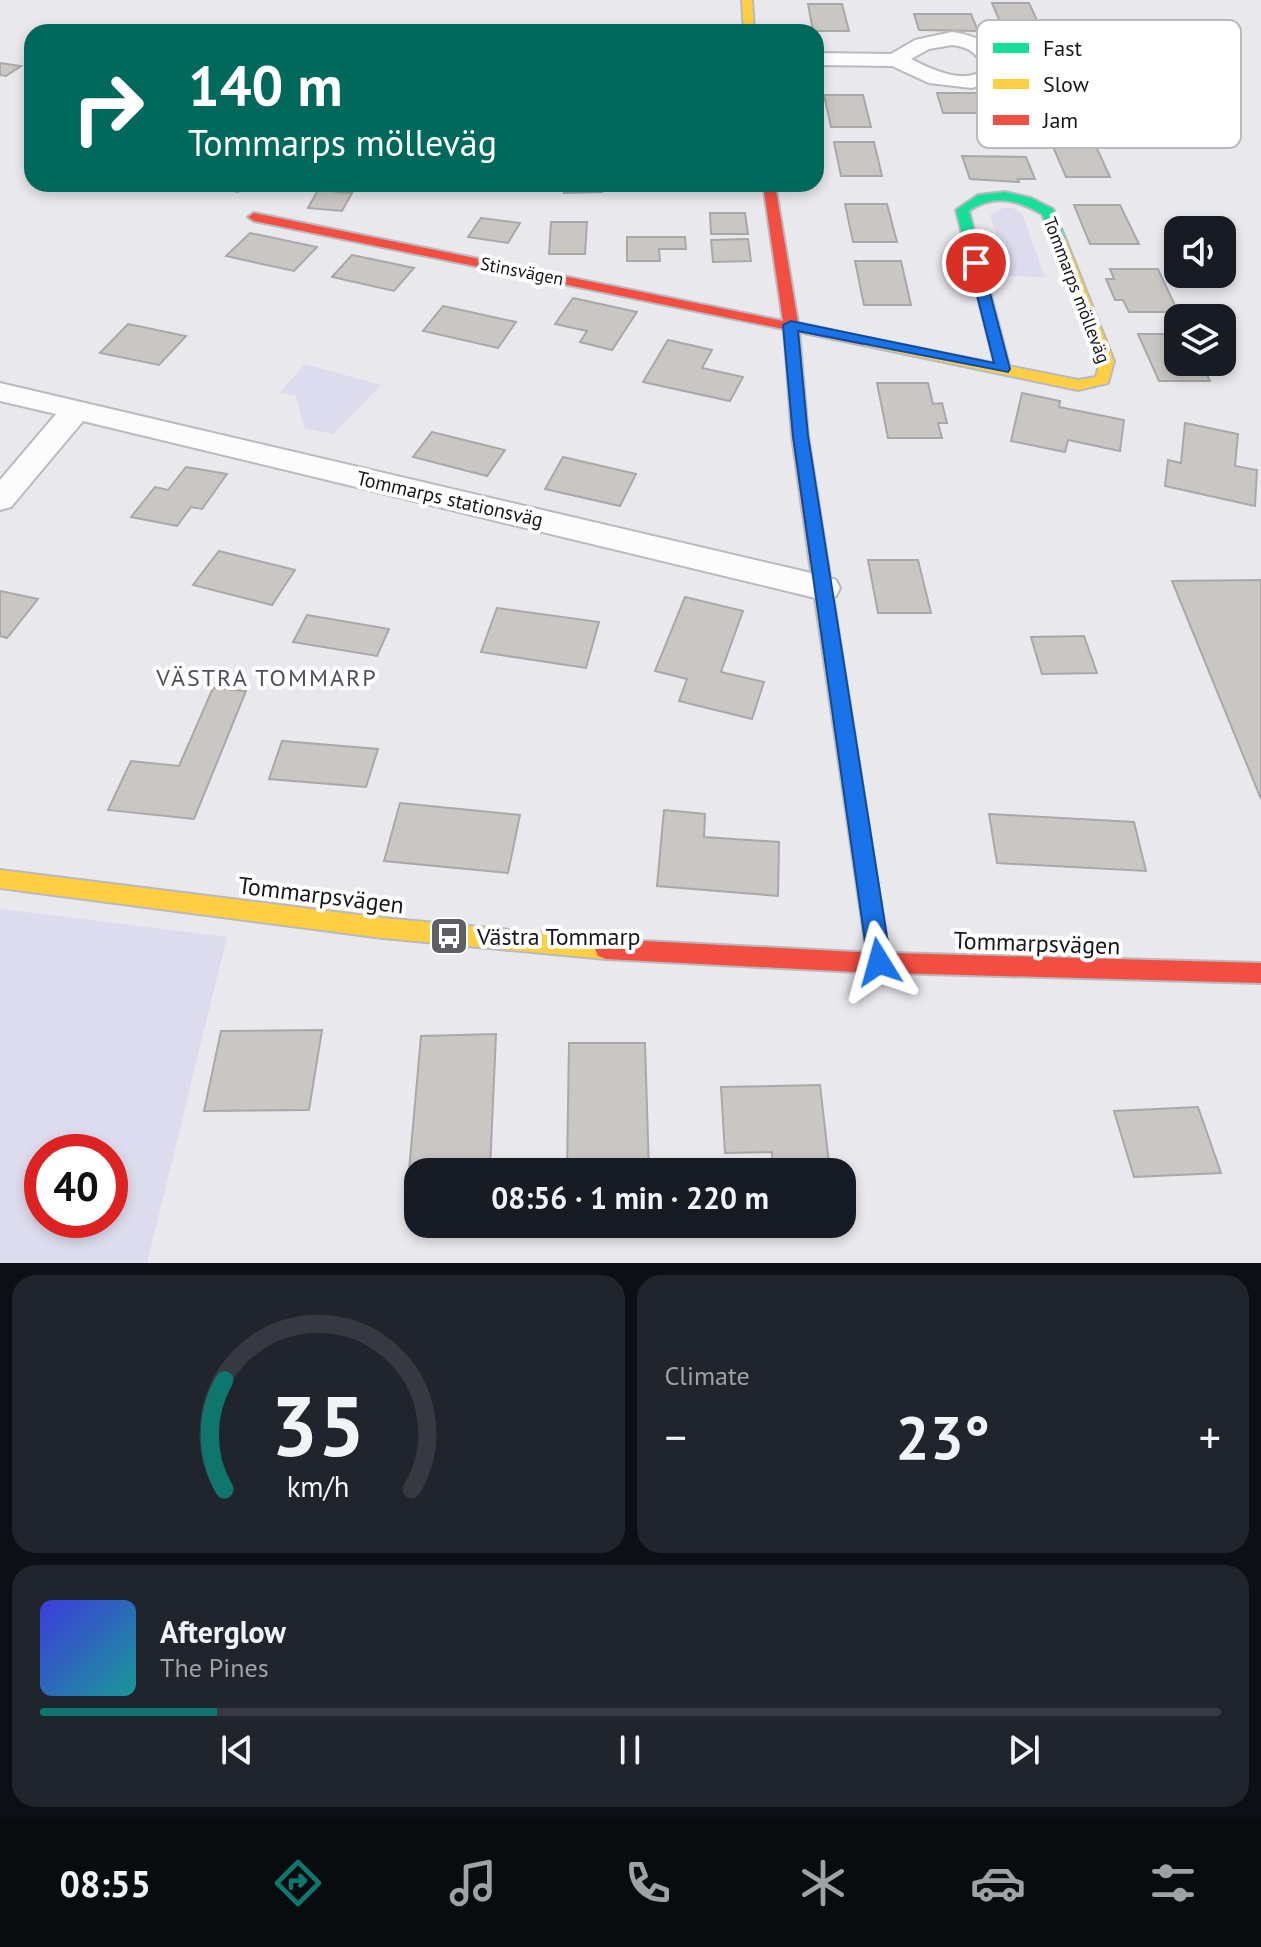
<!DOCTYPE html>
<html lang="en">
<head>
<meta charset="utf-8">
<style>
	body { margin:0; font-family:"PT Sans",sans-serif; background:#20242c; color:#f1f3f6; height:100vh; display:flex; flex-direction:column; font-size:30px; white-space:nowrap }
	* { box-sizing:border-box; margin:0 }
	p { font-size:26px; color:#9ea1a6 }
	.icon { flex:none; width:44px; height:44px; fill:none; stroke:currentColor; stroke-width:2; stroke-linecap:round; stroke-linejoin:round }
	.map { position:relative; height:1263px; overflow:hidden }
	.panel { display:flex; flex-direction:column; gap:12px; padding:12px; background:#0d0f14; flex:1 }
	.panel>* { flex:none }
	.top-card { position:absolute; left:24px; top:24px; width:800px; height:168px; border-radius:24px; box-shadow:0 4px 12px #0003; background:#00695c; color:#fff; overflow:hidden }
	.fabs { position:absolute; left:1164px; top:216px; display:grid; gap:16px }
	.fabs a { display:grid; place-items:center; width:72px; height:72px; border-radius:16px; background:#171b24; box-shadow:0 4px 12px #0003; font-size:40px }
	.speed { position:absolute; left:24px; top:1134px; display:flex; gap:16px; font-size:40px; font-weight:700; text-align:center }
	.speed>* { display:grid; place-content:center; width:104px; height:104px; border-radius:50%; background:#171b24; box-shadow:0 4px 12px #0003; line-height:1 }
	.speed .limit { border:12px solid #d22; background:#fff; color:#111 }
	.pin { position:absolute; display:grid; place-items:center; width:68px; height:68px; color:#fff; margin:-34px; border:4px solid #fff; border-radius:50%; box-shadow:0 2px 8px #0007 }
	.me { position:absolute; width:88px; margin:-44px; rotate:352deg; stroke-linejoin:round; filter:drop-shadow(0 0 6px #0008) }
	.turn { display:flex; align-items:center; gap:28px; height:168px; padding:0 32px; font-size:36px }
	.turn .icon { width:104px; height:104px; stroke-width:2.5 }
	.turn b { display:block; font-size:56px; line-height:68px }
	.big { font-size:60px; font-weight:600; line-height:1.1 }
	.panel .card { flex:1; display:flex; flex-direction:column; justify-content:center; gap:12px; min-width:0; padding:0 28px; border-radius:24px; background:#20242c }
	.panel .dial { align-items:center; gap:0 }
	.dial svg { height:208px; overflow:visible; fill:none; stroke:#363941; stroke-width:7; stroke-linecap:round; text-anchor:middle }
	.dial text { fill:#f1f3f6; stroke:none }
	.song { display:flex; align-items:center; gap:24px }
	.cover { width:96px; height:96px; border-radius:12px; background:linear-gradient(135deg,hsl(240 70% 55%),hsl(180 70% 35%)) }
	.played { height:8px; border-radius:4px; background:linear-gradient(90deg,#0f766e 15%,#363941 15%) }
	.keys { display:flex; justify-content:space-around; direction:ltr }
	.heat { display:flex; justify-content:space-between; align-items:center; font-size:44px; direction:ltr }
	.panel .tiles { flex:1; display:grid; gap:12px; grid-template-columns:1fr 1fr }
	.card:last-child { grid-column:span 2 }
	.trip { position:absolute; left:404px; top:1158px; width:452px; height:80px; border-radius:24px; background:#171b24; box-shadow:0 4px 12px #0003; font-weight:600; line-height:80px; text-align:center }
	.tab-bar { display:flex; height:128px; justify-content:space-around; align-items:center; background:#090b0e; color:#9ea1a6 }
	.tab-bar .icon { width:56px; height:56px }
	.tab-bar .current { color:#0f766e }
	.tab-bar b { font-size:36px; color:#f1f3f6 }
	.map>svg:first-child { display:block }
	.green { fill:#dcdcee; fill-rule:evenodd }
	.building { fill:#cac6c3; stroke:#a9a8a9; stroke-width:2 }
	.lines { fill:none; stroke-linecap:round; stroke-linejoin:round }
	.street-casing { stroke:#b9b9be; stroke-width:4 }
	.fast-casing { stroke:#b9b9be; stroke-width:4 }
	.slow-casing { stroke:#b9b9be; stroke-width:4 }
	.jam-casing { stroke:#b9b9be; stroke-width:4 }
	.street { fill:#fcfcfc; fill-rule:evenodd }
	.fast { fill:#16e098; fill-rule:evenodd }
	.slow { fill:#ffcf43; fill-rule:evenodd }
	.jam { fill:#f24e42; fill-rule:evenodd }
	.route { fill:#1a73e8; stroke:#114b97; stroke-width:2 }
	.labels { text-anchor:middle; dominant-baseline:central; stroke-width:8; stroke-linejoin:round; paint-order:stroke }
	.far-street-label { font-size:18px; fill:#17171b; stroke:#fff }
	.street-label { font-size:20px; fill:#17171b; stroke:#fff }
	.quarter-label { font-size:24px; letter-spacing:2px; fill:#505059; stroke:#fff }
	.near-street-label { font-size:24px; fill:#17171b; stroke:#fff }
	.near-poi-label { font-size:24px; fill:#17171b; stroke:#fff; text-anchor:start }
	.key { fill:#fff; stroke:#b9b9bb; stroke-width:2 }
	.key-label { font-size:22px; fill:#17171b }
</style>
</head>
<body>
<div class="map">
<svg width="1261" height="1263" viewBox="0 0 1261 1263">
	<rect width="100%" height="100%" fill="#e8e8ed"/>
	<g class="green">
		<path d="M1003,208H1013L1022,214L1045,277L1010,276L990,215Z"/>
		<path d="M305,364L381,385L333,434L304,428L296,396L279,393Z"/>
		<path d="M0,909L227,937L147,1263H0ZM42,1152H110V1220H42Z"/>
	</g>
	<g class="building">
		<path d="M992,3H1029L1041,29H1003Z"/>
		<path d="M808,4H842L849,31H813Z"/>
		<path d="M914,14H971L978,31L919,30Z"/>
		<path d="M0,63L21,66L6,76L0,75Z"/>
		<path d="M937,93H1002L1010,113H943Z"/>
		<path d="M824,95H863L871,127H831Z"/>
		<path d="M834,142H874L882,176H841Z"/>
		<path d="M1051,142H1094L1110,177H1066Z"/>
		<path d="M962,156L1026,157L1035,179H1018L1019,182L970,179Z"/>
		<path d="M192,184H246L238,192Z"/>
		<path d="M563,184H601L602,192L564,193Z"/>
		<path d="M318,190L352,193L342,211L308,208Z"/>
		<path d="M845,204H887L897,242H853Z"/>
		<path d="M1074,205H1120L1139,244H1090Z"/>
		<path d="M710,213H745L748,234H711Z"/>
		<path d="M481,218L520,223L508,243L468,237Z"/>
		<path d="M551,222H587L585,254H549Z"/>
		<path d="M250,233L317,247L294,271L226,256Z"/>
		<path d="M627,237H685L686,249H659L660,261H627Z"/>
		<path d="M748,239L751,261L713,262L711,240Z"/>
		<path d="M352,255L414,268L394,291L332,277Z"/>
		<path d="M855,261H901L911,305H864Z"/>
		<path d="M1110,269H1158L1178,312H1129L1123,300H1115L1106,279H1114Z"/>
		<path d="M573,298L637,312L612,350L580,342L587,331L555,324Z"/>
		<path d="M443,306L516,322L498,348L423,331Z"/>
		<path d="M128,324L186,336L159,365L100,353Z"/>
		<path d="M1138,334H1178V362H1201L1210,381H1159Z"/>
		<path d="M668,340L712,350L702,368L743,377L730,401L643,382Z"/>
		<path d="M877,383H928L933,404L942,403L947,423H938L942,438H888Z"/>
		<path d="M1022,393L1060,401L1059,407L1124,420L1120,451L1068,440L1065,452L1011,441Z"/>
		<path d="M1185,423L1238,434L1235,466L1257,470L1255,506L1165,486L1168,460L1181,463Z"/>
		<path d="M432,432L505,450L487,476L413,457Z"/>
		<path d="M563,457L636,474L620,506L545,489Z"/>
		<path d="M186,467L227,474L202,509L191,507L177,526L131,517L155,487L168,490Z"/>
		<path d="M219,551L295,570L272,605L193,585Z"/>
		<path d="M868,560H918L931,613H878Z"/>
		<path d="M1261,580V799L1172,581Z"/>
		<path d="M0,591L38,599L7,638L0,636Z"/>
		<path d="M685,597L743,611L721,672L764,682L752,719L679,701L687,679L655,671Z"/>
		<path d="M497,608L599,622L586,668L481,652Z"/>
		<path d="M307,615L389,629L377,656L293,642Z"/>
		<path d="M1084,636L1097,673L1042,674L1031,637Z"/>
		<path d="M213,688L246,691L194,819L108,810L131,761L179,766Z"/>
		<path d="M282,741L378,749L366,787L269,779Z"/>
		<path d="M400,803L520,815L508,873L384,861Z"/>
		<path d="M664,810L705,814L704,837L779,842L778,896L657,886Z"/>
		<path d="M989,814L1134,822L1146,871L997,863Z"/>
		<path d="M322,1030L309,1110L204,1111L221,1031Z"/>
		<path d="M496,1034L490,1169L409,1171L421,1036Z"/>
		<path d="M569,1043H645L649,1172H567Z"/>
		<path d="M820,1085L830,1172H773L772,1152L725,1153L721,1087Z"/>
		<path d="M1198,1107L1221,1173L1134,1177L1114,1111Z"/>
	</g>
	<g class="lines">
		<g class="street-casing">
			<g id="street">
				<path d="M952,32C980,36 994,45 1005,71L996,82L971,88L929,83L892,66L816,65V53L891,54L915,40ZM952,45C970,47 978,54 984,70C963,85 931,69 911,59L929,49Z"/>
				<path d="M0,383L824,576L836,580L840,588L836,596L824,600L83,421L11,507L0,510V480L56,414L0,401Z"/>
			</g>
		</g>
		<g class="fast-casing">
			<path id="fast" d="M1005,192L1031,198L1053,209L1065,238L1053,241L1042,214C1017,200 994,193 969,211L1010,369L1003,373L996,369L956,210L978,195Z"/>
		</g>
		<g class="slow-casing">
			<g id="slow">
				<path d="M742,0H752L754,32H744Z"/>
				<path d="M1058,234L1065,238L1114,361L1108,383L1078,390L863,345L856,341L863,337L1078,380L1096,377L1100,361L1051,238Z"/>
				<path d="M819,558L828,564L890,962L887,969L879,972L871,969L868,962L810,564Z"/>
				<path d="M0,870L383,918L606,939L614,942L617,949L614,956L606,959L383,938L0,888Z"/>
			</g>
		</g>
		<g class="jam-casing">
			<g id="jam">
				<path d="M763,184H775L798,323L863,337L870,341L863,345L799,332L808,436L828,564L819,570L810,564L792,436L784,329L254,221L248,217L254,213L783,321Z"/>
				<path d="M606,939L856,952L1261,963V983L856,972L606,959L598,956L595,949L598,942Z"/>
			</g>
		</g>
		<use href="#street" class="street"/>
		<use href="#fast" class="fast"/>
		<use href="#slow" class="slow"/>
		<use href="#jam" class="jam"/>
	</g>
	<path class="route" d="M976,259L982,263L1010,369L1008,372L798,331L808,436L891,962L887,969L879,972L871,969L868,962L793,436L783,325L791,321L994,363L969,263Z"/>
	<defs>
		<g id="bus-square" transform="scale(2)"><rect x="-9" y="-9" width="18" height="18" rx="4" fill="#606064" stroke="#fff"/><path d="M-5-6H5V4H4V6H2V4H-2V6H-4V4H-5ZM-3.5-4V0h7V-4ZM-3.5 1.2v1.5H-2V1.2ZM2 1.2v1.5H3.5V1.2Z" fill="#fff"/></g>
	</defs>
	<g fill-rule="evenodd">
		<use href="#bus-square" x="449" y="936"/>
	</g>
	<g class="labels">
		<g class="far-street-label">
			<text transform="translate(522 271) rotate(11)">Stinsvägen</text>
			<text transform="translate(1077 290) rotate(69)">Tommarps mölleväg</text>
		</g>
		<g class="street-label">
			<text transform="translate(450 499) rotate(13)">Tommarps stationsväg</text>
		</g>
		<g class="quarter-label">
			<text x="267" y="677">VÄSTRA TOMMARP</text>
		</g>
		<g class="near-street-label">
			<text transform="translate(321 895) rotate(7)">Tommarpsvägen</text>
			<text transform="translate(1037 943) rotate(2)">Tommarpsvägen</text>
		</g>
		<g class="near-poi-label">
			<text x="477" y="936">Västra Tommarp</text>
		</g>
	</g>
	<rect x="977" y="20" width="264" height="128" rx="12" class="key"/>
	<rect x="993" y="43" width="36" height="10" fill="#16e098"/>
	<rect x="993" y="79" width="36" height="10" fill="#ffcf43"/>
	<rect x="993" y="115" width="36" height="10" fill="#f24e42"/>
	<g class="key-label">
		<text x="1043" y="56">Fast</text>
		<text x="1043" y="92">Slow</text>
		<text x="1043" y="128">Jam</text>
	</g>
</svg>
<div class="fabs">
<a><svg class="icon" aria-label="sound" viewBox="0 0 24 24"><path d="M4 9h4l5-4v14l-5-4H4zM17 9q2 3 0 6"/></svg></a>
<a><svg class="icon" aria-label="layers" viewBox="0 0 24 24"><path d="M12 4l9 5-9 5-9-5zM3 14l9 5 9-5"/></svg></a>
</div>
<div class="speed"><div class="limit">40</div></div>
<div class="pin" style="left:976px;top:263px;background:#d93025"><svg class="icon" aria-label="arrive" viewBox="0 0 24 24"><path d="M6 21V4h12l-3 4 3 4H6"/></svg></div>
<svg class="me" style="left:879px;top:962px" viewBox="-20 -20 40 40"><path d="M0-17L14 15 0 8-14 15z" fill="#1a73e8" stroke="#fff" stroke-width="4"/></svg>
<div class="trip">08:56 · 1 min · 220 m</div>
<div class="top-card">
<div class="turn"><svg class="icon" aria-label="right" viewBox="0 0 24 24"><path d="M7 20v-9h11M14 6l5 5-5 5"/></svg><div><b>140 m</b>Tommarps mölleväg</div></div>
</div>
</div>
<section class="panel">
<div class="tiles">
<div class="card dial"><svg viewBox="0 0 100 80">
<path d="M14 69A42 42 0 1 1 86 69"/>
<path d="M14 69A42 42 0 0 1 14 27" stroke="#0f766e"/>
<text x="50" y="56" font-size="32" font-weight="700">35</text>
<text x="50" y="72" font-size="11">km/h</text>
</svg></div>
<div class="card"><p>Climate</p>
<div class="heat"><a>−</a><b class="big">23°</b><a>+</a></div>
</div>
<div class="card">
<div class="song"><i class="cover"></i><div><b>Afterglow</b><p>The Pines</p></div></div>
<div class="played"></div>
<div class="keys"><svg class="icon" aria-label="previous" viewBox="0 0 24 24"><path d="M18 5L8 12l10 7zM5 5v14"/></svg><svg class="icon" aria-label="pause" viewBox="0 0 24 24"><path d="M8 5v14M16 5v14"/></svg><svg class="icon" aria-label="next" viewBox="0 0 24 24"><path d="M6 5l10 7-10 7zM19 5v14"/></svg></div>
</div>
</div>
</section>
<nav class="tab-bar">
<b>08:55</b>
<svg class="icon current" aria-label="directions" viewBox="0 0 24 24"><path d="M12 3l9 9-9 9-9-9zM9 14v-3h6M13 9l2 2-2 2"/></svg>
<svg class="icon" aria-label="music" viewBox="0 0 24 24"><path d="M9 18V5l10-2v13"/><circle cx="6" cy="18" r="3"/><circle cx="16" cy="16" r="3"/></svg>
<svg class="icon" aria-label="phone" viewBox="0 0 24 24"><path d="M5 4h4l2 5-3 2q2 4 5 5l2-3 5 2v4C11 20 4 13 5 4z"/></svg>
<svg class="icon" aria-label="climate" viewBox="0 0 24 24"><path d="M12 3v18M4 7l16 10M4 17L20 7"/></svg>
<svg class="icon" aria-label="car" viewBox="0 0 24 24"><path d="M5 17H2v-5l4-1 3-4h7l3 4 3 1v5h-3M9 17h6M6 11h13"/><circle cx="7" cy="17" r="2"/><circle cx="17" cy="17" r="2"/></svg>
<svg class="icon" aria-label="filters" viewBox="0 0 24 24"><path d="M4 7h16M4 17h16"/><circle cx="9" cy="7" r="2"/><circle cx="15" cy="17" r="2"/></svg>
</nav>
</body>
</html>
